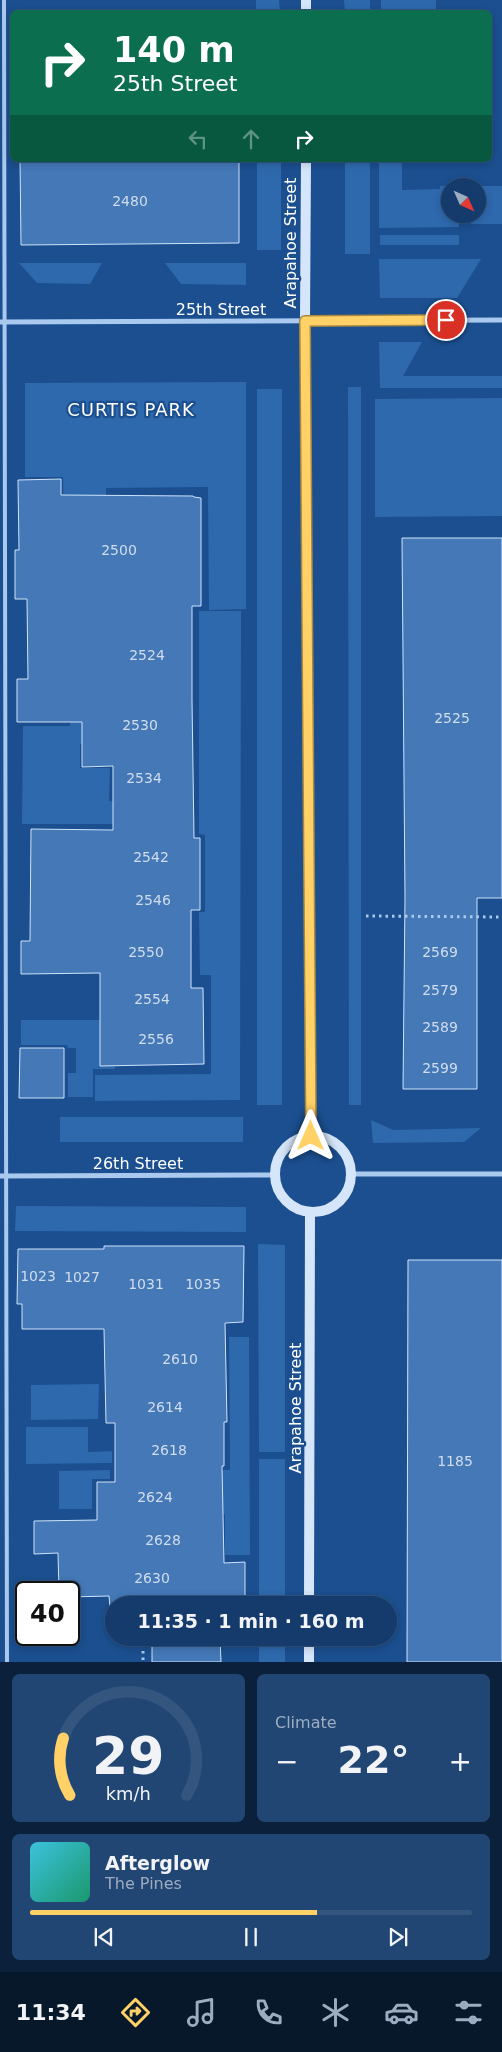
<!DOCTYPE html>
<html lang="en">
<head>
<meta charset="utf-8">
<style>
	body { margin:0; font-family:"DejaVu Sans",sans-serif; background:#214673; color:#f1f3f6; height:100vh; display:flex; flex-direction:column; font-size:19px; white-space:nowrap }
	* { box-sizing:border-box; margin:0 }
	p { font-size:16px; color:#9dadc1 }
	.icon { flex:none; width:28px; height:28px; fill:none; stroke:currentColor; stroke-width:2; stroke-linecap:round; stroke-linejoin:round }
	.map { position:relative; height:1662px; overflow:hidden }
	.sheet { display:flex; flex-direction:column; gap:12px; padding:12px; background:#0b203b; flex:1 }
	.sheet>* { flex:none }
	.top-card { position:absolute; left:10px; top:10px; width:482px; height:152px; border-radius:8px; box-shadow:0 2px 8px #0003,0 0 0 1px #33557e; background:#0b6e4f; color:#fff; overflow:hidden }
	.needle { width:32px; rotate:135deg }
	.fabs { position:absolute; left:441px; top:178px; display:grid; gap:10px }
	.fabs a { display:grid; place-items:center; width:45px; height:45px; border-radius:50%; background:#143b6b; box-shadow:0 2px 8px #0003,0 0 0 1px #33557e; font-size:25px }
	.speed { position:absolute; left:15px; top:1581px; display:flex; gap:10px; font-size:25px; font-weight:700; text-align:center }
	.speed>* { display:grid; place-content:center; width:65px; height:65px; border-radius:50%; background:#143b6b; box-shadow:0 2px 8px #0003,0 0 0 1px #33557e; line-height:1 }
	.speed .limit { border:2px solid #111; border-radius:8px; background:#fff; color:#111 }
	.pin { position:absolute; display:grid; place-items:center; width:42px; height:42px; color:#fff; margin:-21px; border:2px solid #fff; border-radius:50%; box-shadow:0 1px 5px #0007 }
	.me { position:absolute; width:55px; margin:-28px; rotate:0deg; stroke-linejoin:round; filter:drop-shadow(0 0 4px #0008) }
	.turn { display:flex; align-items:center; gap:18px; height:105px; padding:0 20px; font-size:22px }
	.turn .icon { width:65px; height:65px; stroke-width:2.5 }
	.turn b { display:block; font-size:35px; line-height:42px }
	.lanes { display:flex; align-items:center; height:48px; padding:0 20px; background:#0003; justify-content:center; gap:25px; direction:ltr }
	.lanes .off { opacity:.35 }
	.big { font-size:38px; font-weight:600; line-height:1.1 }
	.sheet .card { flex:1; display:flex; flex-direction:column; justify-content:center; gap:8px; min-width:0; padding:0 18px; border-radius:8px; background:#214673 }
	.sheet .dial { align-items:center; gap:0 }
	.dial svg { height:130px; overflow:visible; fill:none; stroke:#33557e; stroke-width:7; stroke-linecap:round; text-anchor:middle }
	.dial text { fill:#f1f3f6; stroke:none }
	.song { display:flex; align-items:center; gap:15px }
	.cover { width:60px; height:60px; border-radius:8px; background:linear-gradient(135deg,hsl(190 70% 55%),hsl(160 70% 35%)) }
	.played { height:5px; border-radius:2px; background:linear-gradient(90deg,#ffd166 65%,#33557e 65%) }
	.keys { display:flex; justify-content:space-around; direction:ltr }
	.heat { display:flex; justify-content:space-between; align-items:center; font-size:28px; direction:ltr }
	.sheet .tiles { flex:1; display:grid; gap:12px; grid-template-columns:1fr 1fr }
	.card:last-child { grid-column:span 2 }
	.trip { position:absolute; left:105px; top:1596px; width:292px; height:50px; border-radius:25px; background:#143b6b; box-shadow:0 2px 8px #0003,0 0 0 1px #33557e; font-weight:600; line-height:50px; text-align:center }
	.dock { display:flex; height:80px; justify-content:space-around; align-items:center; background:#08182b; color:#9dadc1 }
	.dock .icon { width:35px; height:35px }
	.dock .selected { color:#ffd166 }
	.dock b { font-size:22px; color:#f1f3f6 }
	.map>svg:first-child { display:block }
	.green { fill:#2e69ad }
	.building { fill:#4478b7; stroke:#cfe3fa }
	.lines { fill:none; stroke-linecap:round; stroke-linejoin:round }
	.path { stroke:#a9c9ee; stroke-width:3; stroke-dasharray:2.5 4; stroke-linecap:butt }
	.lane { stroke:#a9c9ee; stroke-width:4 }
	.street { stroke:#a9c9ee; stroke-width:5 }
	.secondary { stroke:#d6e6fa; stroke-width:10 }
	.route-casing { stroke:#a68842; stroke-width:12 }
	.route { stroke:#ffd166; stroke-width:9 }
	.labels { text-anchor:middle; dominant-baseline:central; stroke-width:4.5; stroke-linejoin:round; paint-order:stroke }
	.number-label { font-size:14px; fill:#d0dded }
	.street-label { font-size:16px; fill:#fff; stroke:#1b4f8f }
	.neighbourhood-label { font-size:18px; letter-spacing:1px; fill:#fff; stroke:#1b4f8f }
</style>
</head>
<body>
<div class="map">
<svg width="502" height="1662" viewBox="0 0 502 1662">
	<rect width="100%" height="100%" fill="#1b4f8f"/>
	<g class="green">
		<path d="M256,0H279L280,12H256Z"/>
		<path d="M344,0H370V12H345Z"/>
		<rect x="381" y="0" width="55" height="12"/>
		<rect x="257" y="160" width="24" height="90"/>
		<rect x="345" y="160" width="25" height="94"/>
		<path d="M379,160H402V190L440,189V186L458,185L450,186V214H458L459,227L379,228Z"/>
		<path d="M477,186H502V224H471V214H478Z"/>
		<rect x="380" y="235" width="79" height="10"/>
		<path d="M379,259H481L457,298H380Z"/>
		<path d="M19,263H102L90,284L37,283Z"/>
		<path d="M165,263H246V285L181,284Z"/>
		<path d="M379,342H422L403,376H502V388H380Z"/>
		<path d="M246,382V609L209,610L208,487L106,488V533L64,527L63,477H25V383Z"/>
		<path d="M348,387H361V1105H349Z"/>
		<rect x="257" y="389" width="25" height="716"/>
		<path d="M502,398V516L375,517V399Z"/>
		<path d="M199,611H241L240,1100L95,1101V1075L211,1074V975H200L199,912H205V835L199,834Z"/>
		<path d="M79,662L85,744H80V768H110L109,801L124,802V824H22L23,726H70L71,663Z"/>
		<path d="M21,1020H104L114,1058L115,1069H93V1097H68V1073H76V1048H68L67,1045H21Z"/>
		<rect x="60" y="1117" width="183" height="25"/>
		<path d="M371,1120L393,1130L481,1128L464,1142L373,1143Z"/>
		<path d="M16,1206L246,1207V1232L15,1231Z"/>
		<path d="M258,1244L285,1245V1452H259Z"/>
		<path d="M229,1337H249L250,1555H225V1514L216,1513V1470H230Z"/>
		<path d="M99,1384L98,1419L31,1420V1385Z"/>
		<path d="M26,1427H88V1452L112,1451V1463L26,1464Z"/>
		<rect x="259" y="1459" width="26" height="146"/>
		<path d="M110,1470V1479H92V1509H59V1471Z"/>
		<rect x="259" y="1638" width="26" height="24"/>
	</g>
	<g class="building">
		<path d="M20,160H239V243L21,245Z"/>
		<path d="M61,479V495L193,496L194,497L201,498V606H192V700L194,838H200V910H191V988H203L204,1064L100,1066V973L21,974V941H30L31,829L113,830V766L82,767V722H17V679H28L27,599H15V550H19L18,480Z"/>
		<path d="M402,538H502V898H477V1089H403L405,898Z"/>
		<path d="M20,1048H64V1098H19Z"/>
		<path d="M104,1246H244L243,1322L225,1323L227,1422H224V1466H222L224,1563L245,1562V1600L220,1601V1605H114V1607L110,1608L109,1596L69,1597V1592H59L58,1553L34,1554V1521L97,1520V1482H115V1423H106L104,1329H22V1304H17L18,1249H104Z"/>
		<path d="M408,1260H502V1662H407Z"/>
		<path d="M152,1638H220L221,1662H152Z"/>
	</g>
	<g class="lines">
		<g class="path">
			<path d="M366,916L502,917"/>
			<path d="M143,1638V1662"/>
		</g>
		<path class="lane" d="M4,0L7,1662"/>
		<g class="street">
			<path d="M0,322L502,320"/>
			<path d="M351,1174H502"/>
			<path d="M0,1176L276,1175"/>
		</g>
		<g class="secondary">
			<path d="M306,12V0"/>
			<path d="M306,160L305,321L311,1136"/>
			<circle cx="313" cy="1174" r="38"/>
			<path d="M309,1605L310,1212"/>
			<path d="M309,1662V1638"/>
		</g>
	</g>
	<g class="lines">
		<g class="route-casing">
			<path id="route" d="M311,1136L305,321L446,320"/>
		</g>
		<use href="#route" class="route"/>
	</g>
	<g class="labels">
		<g class="number-label">
			<text x="130" y="201">2480</text>
			<text x="119" y="550">2500</text>
			<text x="147" y="655">2524</text>
			<text x="452" y="718">2525</text>
			<text x="140" y="725">2530</text>
			<text x="144" y="778">2534</text>
			<text x="151" y="857">2542</text>
			<text x="153" y="900">2546</text>
			<text x="146" y="952">2550</text>
			<text x="440" y="952">2569</text>
			<text x="440" y="990">2579</text>
			<text x="152" y="999">2554</text>
			<text x="440" y="1027">2589</text>
			<text x="156" y="1039">2556</text>
			<text x="440" y="1068">2599</text>
			<text x="38" y="1276">1023</text>
			<text x="82" y="1277">1027</text>
			<text x="146" y="1284">1031</text>
			<text x="203" y="1284">1035</text>
			<text x="180" y="1359">2610</text>
			<text x="165" y="1407">2614</text>
			<text x="169" y="1450">2618</text>
			<text x="455" y="1461">1185</text>
			<text x="155" y="1497">2624</text>
			<text x="163" y="1540">2628</text>
			<text x="152" y="1578">2630</text>
		</g>
		<g class="street-label">
			<text transform="translate(290 243) rotate(-90)">Arapahoe Street</text>
			<text x="221" y="309">25th Street</text>
			<text x="138" y="1163">26th Street</text>
			<text transform="translate(295 1408) rotate(-90)">Arapahoe Street</text>
		</g>
		<g class="neighbourhood-label">
			<text x="131" y="409">CURTIS PARK</text>
		</g>
	</g>
</svg>
<div class="fabs">
<a><svg class="needle" viewBox="-14 -14 28 28"><path d="M0-13l5 13h-10z" fill="#e53935"/><path d="M0 13l5-13h-10z" fill="#9dadc1"/></svg></a>
</div>
<div class="speed"><div class="limit">40</div></div>
<div class="pin" style="left:446px;top:320px;background:#d93025"><svg class="icon" aria-label="arrive" viewBox="0 0 24 24"><path d="M6 21V4h12l-3 4 3 4H6"/></svg></div>
<svg class="me" style="left:311px;top:1136px" viewBox="-20 -20 40 40"><path d="M0-17L14 15 0 8-14 15z" fill="#ffd166" stroke="#fff" stroke-width="4"/></svg>
<div class="trip">11:35 · 1 min · 160 m</div>
<div class="top-card">
<div class="turn"><svg class="icon" aria-label="right" viewBox="0 0 24 24"><path d="M7 20v-9h11M14 6l5 5-5 5"/></svg><div><b>140 m</b>25th Street</div></div>
<div class="lanes"><svg class="icon off" aria-label="left" viewBox="0 0 24 24"><path d="M17 20v-9H6M10 6l-5 5 5 5"/></svg><svg class="icon off" aria-label="ahead" viewBox="0 0 24 24"><path d="M12 20V5M6 11l6-6 6 6"/></svg><svg class="icon" aria-label="right" viewBox="0 0 24 24"><path d="M7 20v-9h11M14 6l5 5-5 5"/></svg></div>
</div>
</div>
<section class="sheet">
<div class="tiles">
<div class="card dial"><svg viewBox="0 0 100 80">
<path d="M14 69A42 42 0 1 1 86 69"/>
<path d="M14 69A42 42 0 0 1 10 34" stroke="#ffd166"/>
<text x="50" y="56" font-size="32" font-weight="700">29</text>
<text x="50" y="72" font-size="11">km/h</text>
</svg></div>
<div class="card"><p>Climate</p>
<div class="heat"><a>−</a><b class="big">22°</b><a>+</a></div>
</div>
<div class="card">
<div class="song"><i class="cover"></i><div><b>Afterglow</b><p>The Pines</p></div></div>
<div class="played"></div>
<div class="keys"><svg class="icon" aria-label="previous" viewBox="0 0 24 24"><path d="M18 5L8 12l10 7zM5 5v14"/></svg><svg class="icon" aria-label="pause" viewBox="0 0 24 24"><path d="M8 5v14M16 5v14"/></svg><svg class="icon" aria-label="next" viewBox="0 0 24 24"><path d="M6 5l10 7-10 7zM19 5v14"/></svg></div>
</div>
</div>
</section>
<nav class="dock">
<b>11:34</b>
<svg class="icon selected" aria-label="directions" viewBox="0 0 24 24"><path d="M12 3l9 9-9 9-9-9zM9 14v-3h6M13 9l2 2-2 2"/></svg>
<svg class="icon" aria-label="music" viewBox="0 0 24 24"><path d="M9 18V5l10-2v13"/><circle cx="6" cy="18" r="3"/><circle cx="16" cy="16" r="3"/></svg>
<svg class="icon" aria-label="phone" viewBox="0 0 24 24"><path d="M5 4h4l2 5-3 2q2 4 5 5l2-3 5 2v4C11 20 4 13 5 4z"/></svg>
<svg class="icon" aria-label="climate" viewBox="0 0 24 24"><path d="M12 3v18M4 7l16 10M4 17L20 7"/></svg>
<svg class="icon" aria-label="car" viewBox="0 0 24 24"><path d="M5 17H2v-5l4-1 3-4h7l3 4 3 1v5h-3M9 17h6M6 11h13"/><circle cx="7" cy="17" r="2"/><circle cx="17" cy="17" r="2"/></svg>
<svg class="icon" aria-label="filters" viewBox="0 0 24 24"><path d="M4 7h16M4 17h16"/><circle cx="9" cy="7" r="2"/><circle cx="15" cy="17" r="2"/></svg>
</nav>
</body>
</html>
